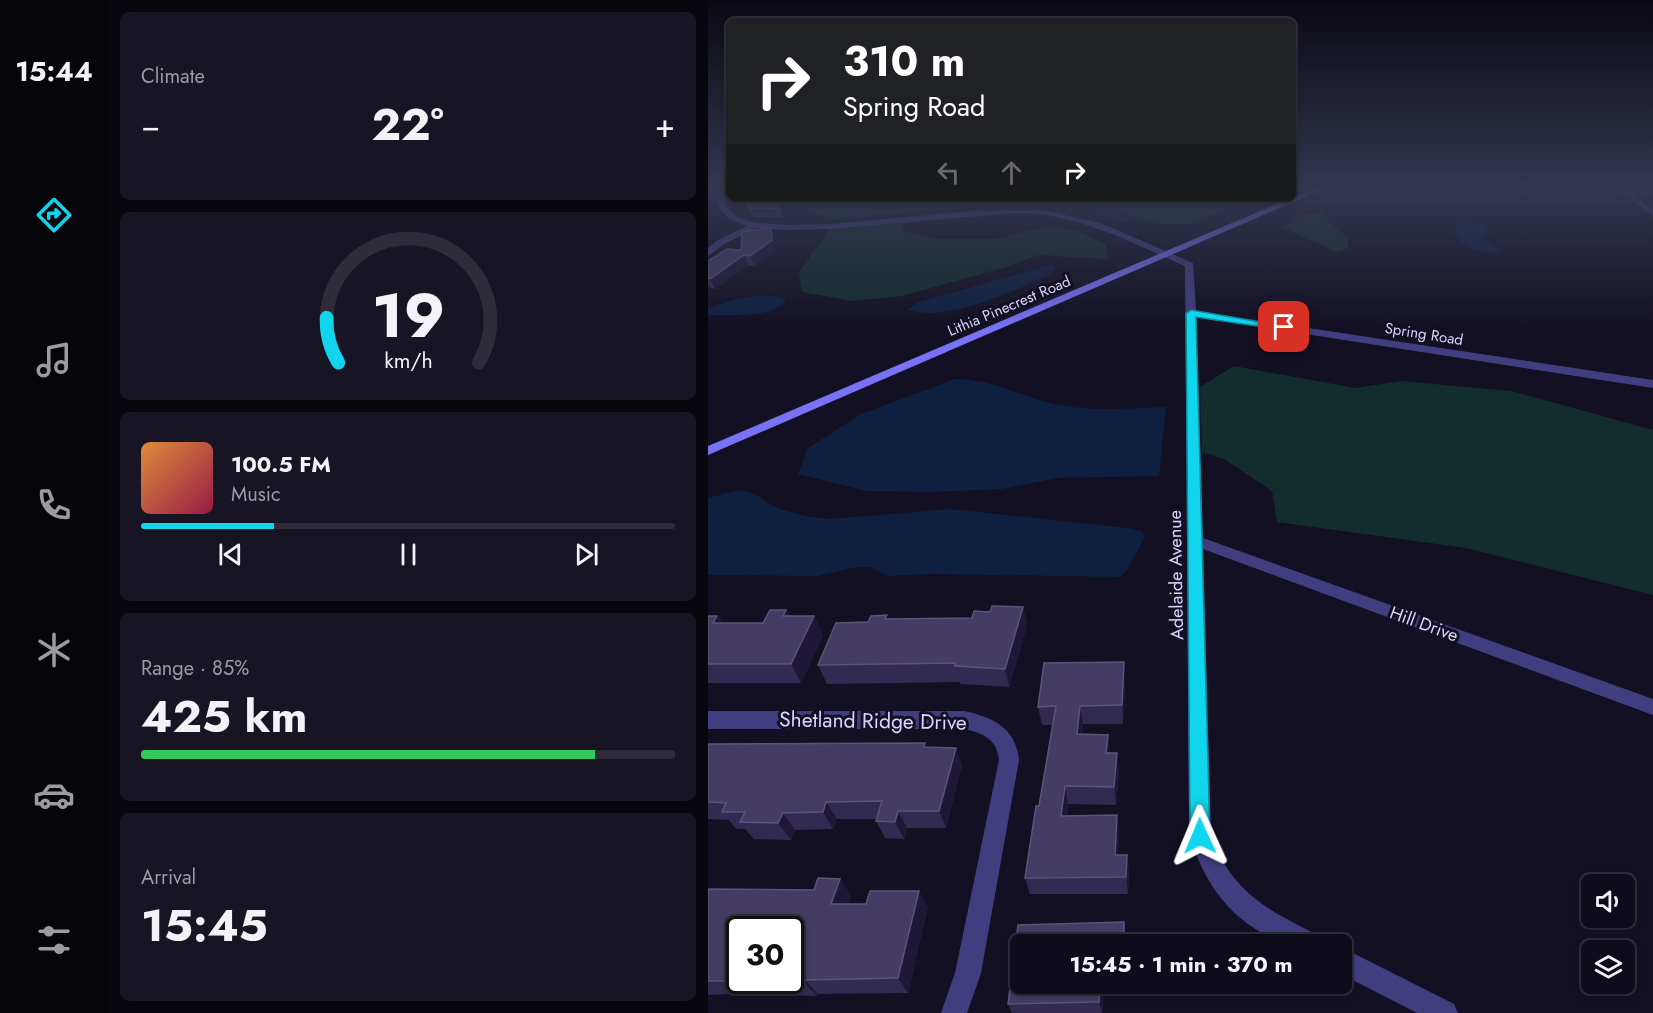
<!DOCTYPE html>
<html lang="en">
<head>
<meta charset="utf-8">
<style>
	body { margin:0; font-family:Jost,sans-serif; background:#171523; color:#f1f3f6; height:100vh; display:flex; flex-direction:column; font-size:22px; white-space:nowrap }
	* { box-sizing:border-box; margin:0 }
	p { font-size:20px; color:#9b9ba2 }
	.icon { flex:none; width:33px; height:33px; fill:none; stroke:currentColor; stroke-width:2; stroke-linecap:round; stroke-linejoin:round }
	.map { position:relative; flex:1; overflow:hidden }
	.sheet { display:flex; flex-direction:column; gap:12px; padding:12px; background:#08070e; width:600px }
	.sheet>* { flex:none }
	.guide { position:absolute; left:18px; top:18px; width:570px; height:183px; border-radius:9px; box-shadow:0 3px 9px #0003,0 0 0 2px #2e2c39; background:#202124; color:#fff; overflow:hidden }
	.controls { position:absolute; left:873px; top:874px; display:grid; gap:12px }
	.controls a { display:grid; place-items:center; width:54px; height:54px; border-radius:9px; background:#0e0c1a; box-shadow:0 3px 9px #0003,0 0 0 2px #2e2c39; font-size:30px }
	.speed { position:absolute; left:18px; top:916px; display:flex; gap:12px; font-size:30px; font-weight:700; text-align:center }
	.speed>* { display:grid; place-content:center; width:78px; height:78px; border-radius:50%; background:#0e0c1a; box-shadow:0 3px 9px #0003,0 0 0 2px #2e2c39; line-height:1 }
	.speed .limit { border:3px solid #111; border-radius:9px; background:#fff; color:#111 }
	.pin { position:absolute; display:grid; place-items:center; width:51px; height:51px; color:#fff; margin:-26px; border-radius:12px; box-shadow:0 3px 9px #0006 }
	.me { position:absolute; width:66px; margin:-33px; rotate:359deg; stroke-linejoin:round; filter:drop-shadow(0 0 4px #0008) }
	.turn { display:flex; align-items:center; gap:21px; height:126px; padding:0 18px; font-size:27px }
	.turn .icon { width:78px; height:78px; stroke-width:2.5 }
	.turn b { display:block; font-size:42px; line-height:51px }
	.lanes { display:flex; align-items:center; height:57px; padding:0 18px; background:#0003; justify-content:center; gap:30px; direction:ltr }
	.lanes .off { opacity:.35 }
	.big { font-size:45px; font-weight:700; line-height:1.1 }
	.sheet .widget { flex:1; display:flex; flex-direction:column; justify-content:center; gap:9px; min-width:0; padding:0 21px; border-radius:9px; background:#171523 }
	.sheet .dial { align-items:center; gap:0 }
	.dial svg { height:156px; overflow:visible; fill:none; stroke:#2e2c39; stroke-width:7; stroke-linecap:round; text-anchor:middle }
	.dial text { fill:#f1f3f6; stroke:none }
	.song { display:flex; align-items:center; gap:18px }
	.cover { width:72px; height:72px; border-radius:9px; background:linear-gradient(135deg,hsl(30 70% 55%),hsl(340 70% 35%)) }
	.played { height:6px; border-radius:3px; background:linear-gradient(90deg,#11d5ec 25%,#2e2c39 25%) }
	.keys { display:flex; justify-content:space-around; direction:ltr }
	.heat { display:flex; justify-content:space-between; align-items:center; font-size:33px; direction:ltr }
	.charge { height:9px; border-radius:4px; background:linear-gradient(90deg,#34c759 85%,#2e2c39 0) }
	.trip { position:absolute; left:302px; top:934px; width:342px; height:60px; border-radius:9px; background:#0e0c1a; box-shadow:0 3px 9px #0003,0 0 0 2px #2e2c39; font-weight:700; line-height:60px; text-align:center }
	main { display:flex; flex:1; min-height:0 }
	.tabs { display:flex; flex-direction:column; width:108px; justify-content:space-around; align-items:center; background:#06050a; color:#9b9ba2 }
	.tabs .icon { width:42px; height:42px }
	.tabs .selected { color:#11d5ec }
	.tabs b { font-size:27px; color:#f1f3f6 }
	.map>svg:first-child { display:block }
	.green { fill:#132d2c }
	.water { fill:#0e1f3f }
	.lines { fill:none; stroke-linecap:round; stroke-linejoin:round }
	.minor { fill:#413e7f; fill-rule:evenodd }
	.secondary { fill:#7873f5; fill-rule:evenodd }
	.wall { fill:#322a50 }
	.shaded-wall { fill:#1e1836 }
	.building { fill:#443c62; stroke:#5b547a; stroke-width:1.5 }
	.route { fill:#11d5ec; stroke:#0b8a99; stroke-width:1.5 }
	.labels { text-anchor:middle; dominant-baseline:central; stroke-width:6; stroke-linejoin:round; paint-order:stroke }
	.far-street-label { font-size:15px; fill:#dad5fc; stroke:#131023 }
	.street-label { font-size:18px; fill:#dad5fc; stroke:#131023 }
	.near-street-label { font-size:21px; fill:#dad5fc; stroke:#131023 }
</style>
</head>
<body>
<main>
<nav class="tabs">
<b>15:44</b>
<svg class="icon selected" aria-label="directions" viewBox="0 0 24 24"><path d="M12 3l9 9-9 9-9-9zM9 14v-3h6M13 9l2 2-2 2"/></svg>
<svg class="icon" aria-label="music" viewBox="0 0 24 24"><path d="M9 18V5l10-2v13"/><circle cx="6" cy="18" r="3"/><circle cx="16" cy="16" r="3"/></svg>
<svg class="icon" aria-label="phone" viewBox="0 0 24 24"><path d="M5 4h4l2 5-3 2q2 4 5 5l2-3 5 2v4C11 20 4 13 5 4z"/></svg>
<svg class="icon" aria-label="climate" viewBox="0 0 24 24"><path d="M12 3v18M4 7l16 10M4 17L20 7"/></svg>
<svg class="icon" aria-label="car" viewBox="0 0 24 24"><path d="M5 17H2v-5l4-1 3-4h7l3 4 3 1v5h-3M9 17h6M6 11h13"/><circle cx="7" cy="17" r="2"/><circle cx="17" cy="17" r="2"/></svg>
<svg class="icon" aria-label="filters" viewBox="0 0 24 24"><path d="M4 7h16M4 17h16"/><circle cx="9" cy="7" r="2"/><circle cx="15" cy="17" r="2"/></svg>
</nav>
<section class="sheet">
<div class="widget"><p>Climate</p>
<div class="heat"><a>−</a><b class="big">22°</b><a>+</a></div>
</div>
<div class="widget dial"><svg viewBox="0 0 100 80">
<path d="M14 69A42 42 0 1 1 86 69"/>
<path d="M14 69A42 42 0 0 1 8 46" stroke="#11d5ec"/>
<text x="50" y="56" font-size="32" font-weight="700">19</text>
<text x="50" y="72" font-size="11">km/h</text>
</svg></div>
<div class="widget">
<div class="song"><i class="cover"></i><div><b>100.5 FM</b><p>Music</p></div></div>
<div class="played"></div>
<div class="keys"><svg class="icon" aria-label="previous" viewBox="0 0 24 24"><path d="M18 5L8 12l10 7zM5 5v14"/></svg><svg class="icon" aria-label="pause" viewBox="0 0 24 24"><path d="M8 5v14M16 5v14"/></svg><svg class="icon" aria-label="next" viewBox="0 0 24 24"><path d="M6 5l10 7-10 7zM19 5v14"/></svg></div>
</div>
<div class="widget"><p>Range · 85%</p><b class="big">425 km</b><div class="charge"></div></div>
<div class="widget"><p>Arrival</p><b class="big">15:45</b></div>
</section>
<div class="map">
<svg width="945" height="1013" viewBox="0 0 945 1013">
	<rect width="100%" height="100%" fill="#131023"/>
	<g class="green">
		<path d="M82,198H266L245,208L124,219L82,204Z"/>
		<path d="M421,198H542L483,224H452L407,210Z"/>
		<path d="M616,212L619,220L640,237V248L628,252L574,227L599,214Z"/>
		<path d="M196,220L194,230L228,239H287L340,226L369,231L398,244L400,259L330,255L298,267L194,296L144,301L94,292L91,272L123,227Z"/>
		<path d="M526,366L647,388L693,381L803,391L945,430V595L758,548L569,522L564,491L516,459L494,452L492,387Z"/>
	</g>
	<g class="water">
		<path d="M381,198H402L393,203L395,207L423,220L415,222L379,207L375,201Z"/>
		<path d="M749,220L775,224L783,232L773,238L794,252C776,253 755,250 746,232L749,227L744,222Z"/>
		<path d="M342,265L348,268L341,275C305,291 239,323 199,310L211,302Z"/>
		<path d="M58,295L78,299C69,320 20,314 0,315V308L32,298Z"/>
		<path d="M247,379C282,379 313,396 346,404C382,412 421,408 458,407L451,476L349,478L294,489L224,492L159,491L90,474L100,448L153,414Z"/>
		<path d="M30,490C44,491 49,495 60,503C76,513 102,517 121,519L241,509L420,528L434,531L437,536L418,572L411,577L221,574L179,576L163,567H148L110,576L0,575V498Z"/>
	</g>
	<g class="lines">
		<g class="minor">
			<path d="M16,188H21L17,202C26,226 59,223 80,225L123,224L265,211L336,210L395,224L485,263L488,311L945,380V388L488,317L495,538L945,699V715L495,549L503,836C525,893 559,910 612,936L616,945C604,945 590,947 578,945C570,944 561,937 554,933C514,910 496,878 481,836L477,266L407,235L370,222L336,214L305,213L123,229L80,230L48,228L16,244L0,256V248L10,240L39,226C24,220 15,218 9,202Z"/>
			<path d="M908,188L945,191V195H926L945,210V216Z"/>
			<path d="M0,711H256C285,717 308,728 311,760L273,973L259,1013H233L247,973L291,760C289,739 275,733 256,729H0Z"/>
			<path d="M633,947L746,1004L750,1013H709L633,974Z"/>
		</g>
		<path class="secondary" d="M606,188H618L0,455V446Z"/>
	</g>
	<g class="wall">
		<path d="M34,198H64L72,209L75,218L44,217Z"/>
		<path d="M67,237V250L46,266L40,265L7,289L0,287V261Z"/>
		<path d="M315,607L319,626L301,687L252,684V682L119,684L110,665L160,622L180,619L264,618L282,612Z"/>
		<path d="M78,610L82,616H106L115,635L93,683H0V616H9L14,623H55Z"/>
		<path d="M417,680L415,724H375L374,734L402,753L411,771L408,805L360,804L359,816L409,815L411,832L410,855L421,871L420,894H322L317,878L331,806L345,725H334L330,707Z"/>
		<path d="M0,744L219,747L254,765L238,828H199L196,839L177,838L168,821L169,819H129L125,829L87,830L83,840L46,839L37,829H28L21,820L0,819Z"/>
		<path d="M0,892L143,895L140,904L220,907L200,993L110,994L109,996L21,994L0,995Z"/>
		<path d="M416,922L418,937V945H312V984H417V988H396L394,1013H304L300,1004L310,925Z"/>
	</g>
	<g class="shaded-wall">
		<path d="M63,228L67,237V250L46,266L42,256Z"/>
		<path d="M36,255L40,265L7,289L2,279Z"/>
		<path d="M315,607L319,626L301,687L297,669Z"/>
		<path d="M78,610L88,628L75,616Z"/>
		<path d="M9,616L20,634L5,623Z"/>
		<path d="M106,616L115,635L93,683L83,664Z"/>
		<path d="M416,662L417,680L415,724L414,705Z"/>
		<path d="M372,706L375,724L372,752L369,734Z"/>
		<path d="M400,735L402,753L400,771L398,753Z"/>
		<path d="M248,748L254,765L238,828L231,811Z"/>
		<path d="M409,753L411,771L408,805L406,787Z"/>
		<path d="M357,786L360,804L357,833L353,816Z"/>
		<path d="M118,802L129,819L125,829L115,812Z"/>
		<path d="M190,811L199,828L196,839L187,822Z"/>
		<path d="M75,813L87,830L83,840L70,823Z"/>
		<path d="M409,815L411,832L409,872L407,855Z"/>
		<path d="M419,855L421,871L420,894L418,877Z"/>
		<path d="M132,879L143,895L135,920L123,904Z"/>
		<path d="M211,891L220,907L200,993L190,978Z"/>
		<path d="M416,922L418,937V945H416Z"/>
		<path d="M97,980L110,994L109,996L96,982Z"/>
		<path d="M392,984H395L396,988L394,1013L391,1002Z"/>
	</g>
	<g class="building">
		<path d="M35,198H64L72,209L40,208Z"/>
		<path d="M63,228L64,240L42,256L36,255L2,279L0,278V261L19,249L33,250L34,232Z"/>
		<path d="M284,606L315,607L297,669L247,666V663L110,665L128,623L160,622L163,616L179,615L177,619L264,618L266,611L282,612Z"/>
		<path d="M62,610H78L75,616H106L83,664H0V616H9L5,623H55Z"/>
		<path d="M416,662L414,705L372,706L369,734L400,735L398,753H409L406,787L357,786L353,816L409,815L407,855H419L418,877L317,878L328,806H331L348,706L330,707L336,663Z"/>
		<path d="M217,743L216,747L248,748L231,811H190L187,822L168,821L174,801L118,802L115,812L75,813L70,823L32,822L37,812H14L18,803L0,802V744Z"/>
		<path d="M110,878L132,879L123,904H158L162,891H211L190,978L97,980L96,982L34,981H82V930H32V981H0V892L1,889L106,890Z"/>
		<path d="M416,922V945H312V984H392L391,1002L300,1004L310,925Z"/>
	</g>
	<linearGradient id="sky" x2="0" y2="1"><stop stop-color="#0a0913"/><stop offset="0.57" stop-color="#333750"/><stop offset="1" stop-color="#333750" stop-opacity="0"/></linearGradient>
	<rect width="945" height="330" fill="url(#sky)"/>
	<path class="route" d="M483,310L581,327L576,330L488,317L502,836L499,843L492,846L485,843L482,836L478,313Z"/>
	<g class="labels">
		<g class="far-street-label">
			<text transform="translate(301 306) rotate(-23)">Lithia Pinecrest Road</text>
			<text transform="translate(716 334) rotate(9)">Spring Road</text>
		</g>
		<g class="street-label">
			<text transform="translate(468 575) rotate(-91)">Adelaide Avenue</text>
			<text transform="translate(716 624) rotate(20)">Hill Drive</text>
		</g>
		<g class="near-street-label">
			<text transform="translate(165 721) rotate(1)">Shetland Ridge Drive</text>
		</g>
	</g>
</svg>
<div class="controls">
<a><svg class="icon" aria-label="sound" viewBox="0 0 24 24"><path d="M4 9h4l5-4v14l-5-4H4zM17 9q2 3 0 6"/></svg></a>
<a><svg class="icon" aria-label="layers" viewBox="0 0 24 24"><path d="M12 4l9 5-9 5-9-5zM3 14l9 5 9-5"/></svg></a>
</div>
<div class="speed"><div class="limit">30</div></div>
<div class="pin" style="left:576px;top:327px;background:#d93025"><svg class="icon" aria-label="arrive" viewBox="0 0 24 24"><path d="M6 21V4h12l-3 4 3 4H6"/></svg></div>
<svg class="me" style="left:492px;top:836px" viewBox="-20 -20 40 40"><path d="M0-17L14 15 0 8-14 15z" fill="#11d5ec" stroke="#fff" stroke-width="4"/></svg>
<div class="trip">15:45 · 1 min · 370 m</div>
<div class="guide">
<div class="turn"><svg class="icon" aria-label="right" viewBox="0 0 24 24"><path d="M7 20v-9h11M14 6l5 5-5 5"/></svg><div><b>310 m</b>Spring Road</div></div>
<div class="lanes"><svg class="icon off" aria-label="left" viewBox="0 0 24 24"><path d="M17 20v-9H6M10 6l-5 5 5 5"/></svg><svg class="icon off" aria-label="ahead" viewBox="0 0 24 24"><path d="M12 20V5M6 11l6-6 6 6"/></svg><svg class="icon" aria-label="right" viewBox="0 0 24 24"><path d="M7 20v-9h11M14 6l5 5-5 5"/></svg></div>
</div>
</div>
</main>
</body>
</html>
